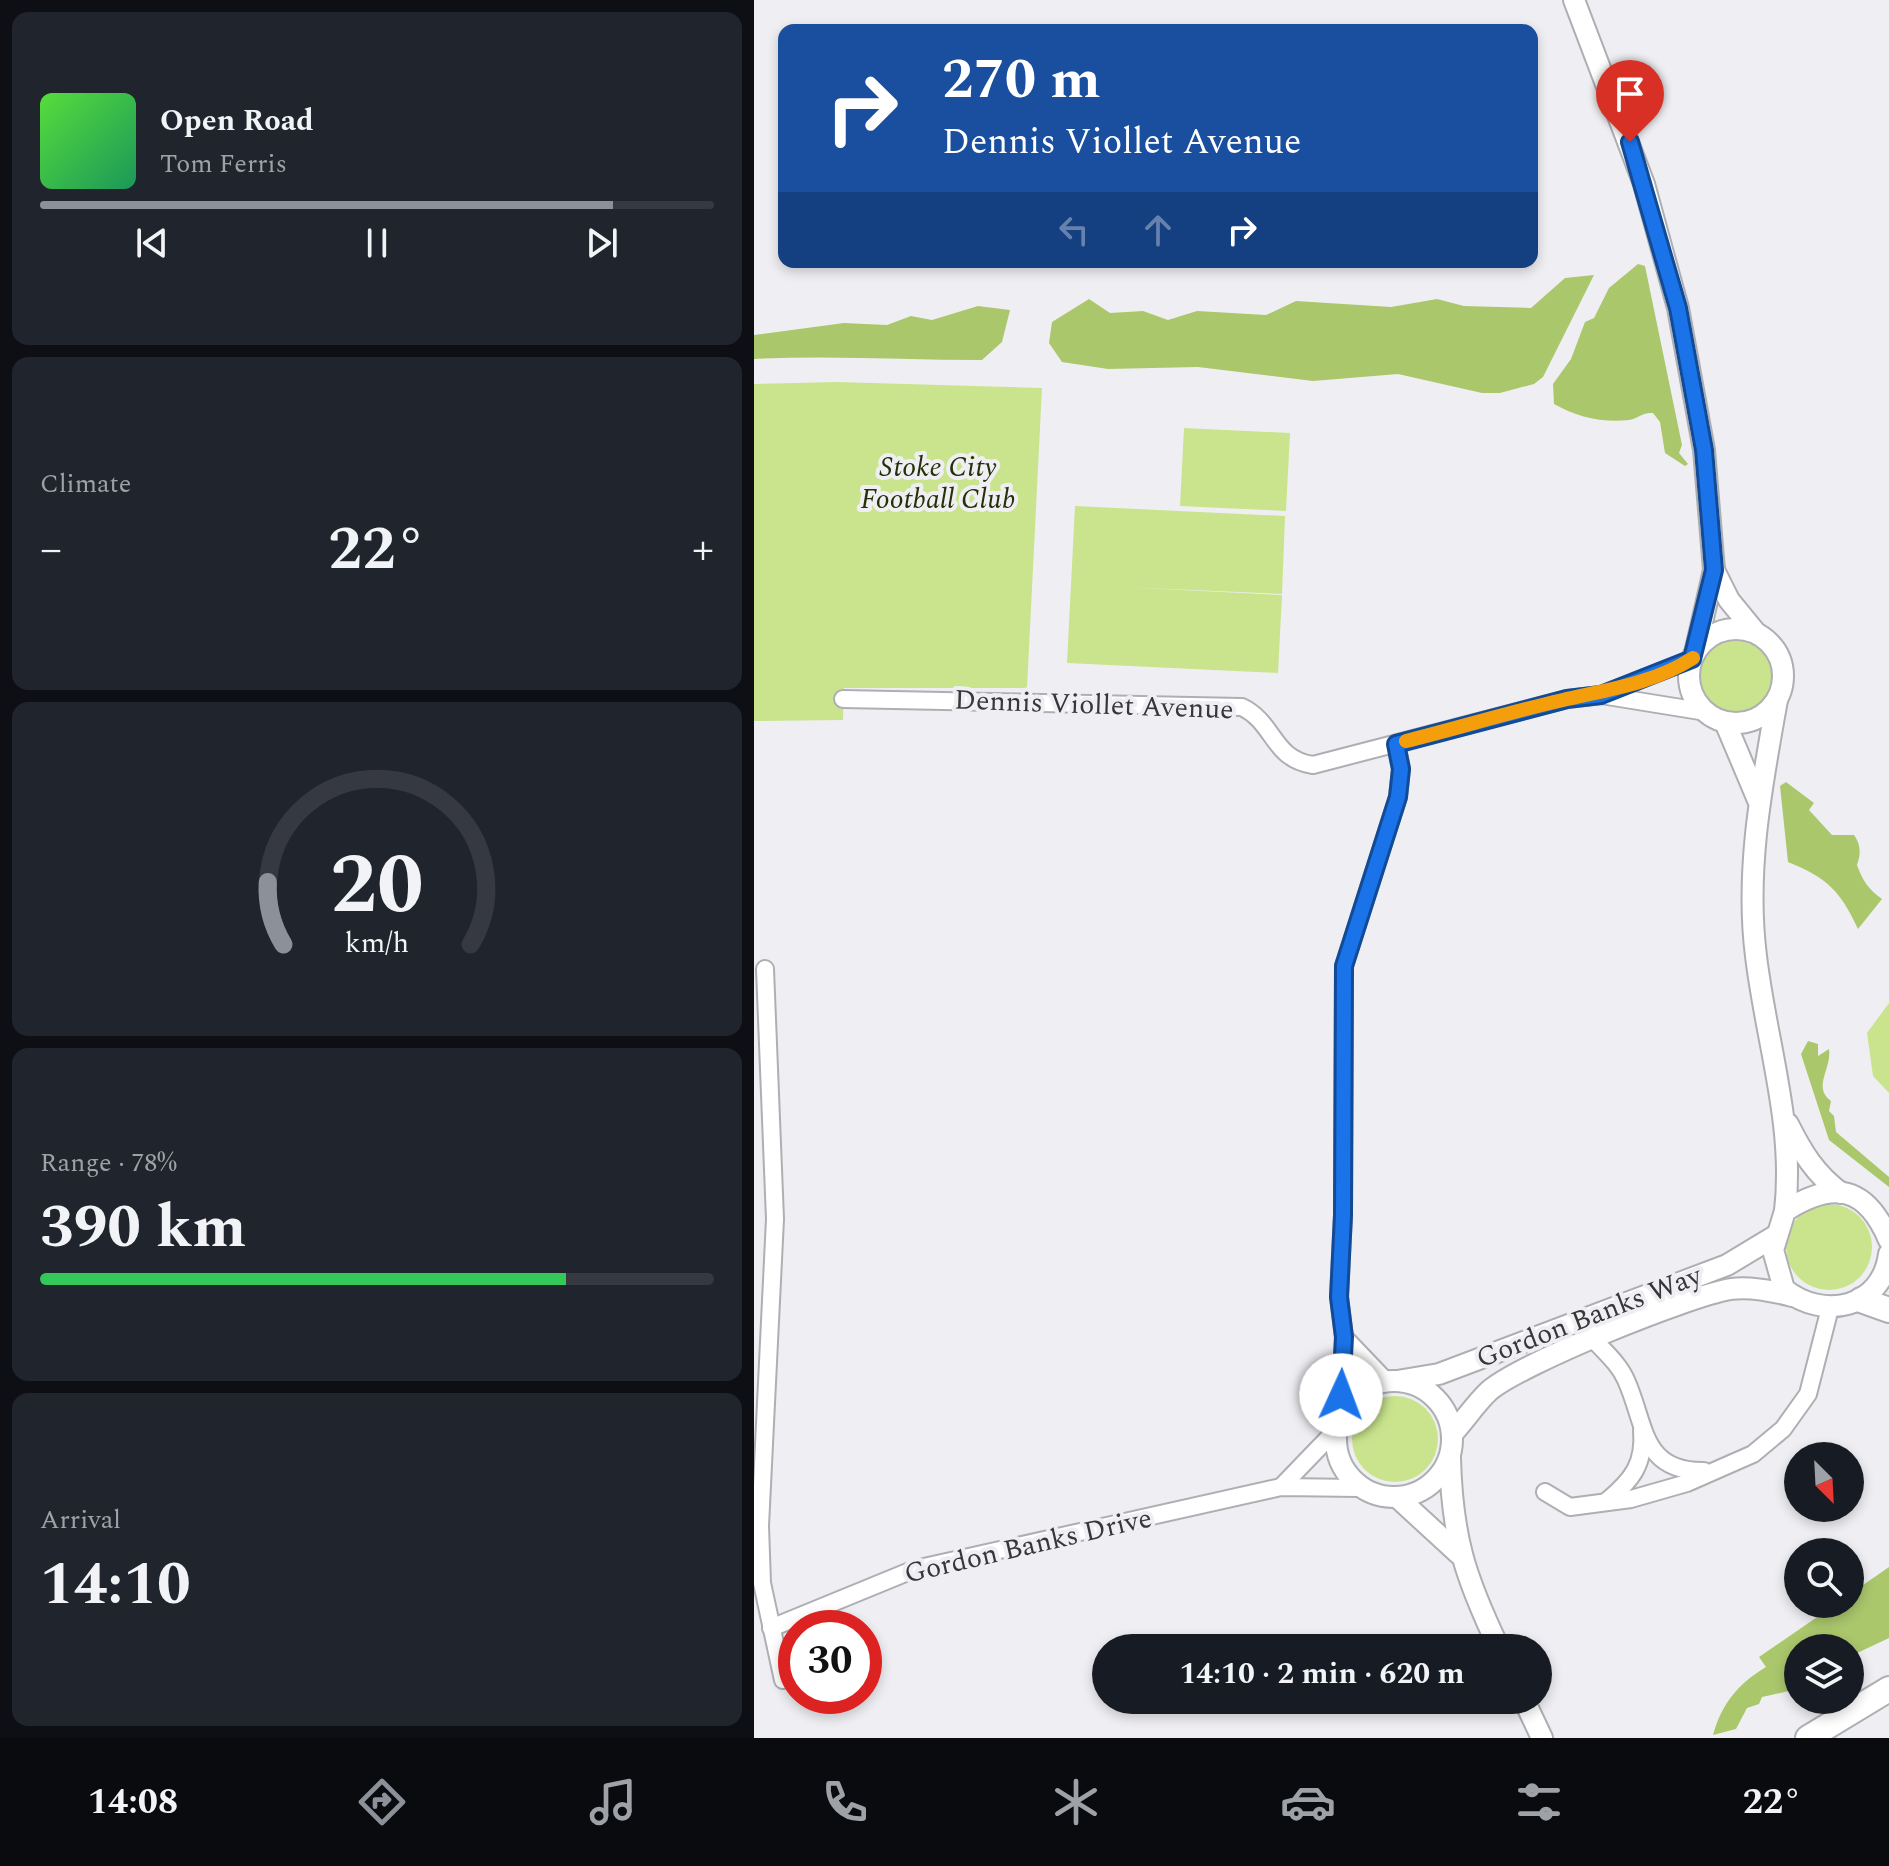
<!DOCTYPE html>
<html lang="en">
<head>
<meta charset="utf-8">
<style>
	body { margin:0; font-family:Spectral,serif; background:#20242c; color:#f1f3f6; height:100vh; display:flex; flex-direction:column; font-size:30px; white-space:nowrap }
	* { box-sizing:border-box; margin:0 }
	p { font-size:26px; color:#9ea1a6 }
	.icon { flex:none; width:44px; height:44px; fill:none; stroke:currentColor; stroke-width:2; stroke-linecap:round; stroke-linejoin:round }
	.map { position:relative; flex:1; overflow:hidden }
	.side { display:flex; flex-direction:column; gap:12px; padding:12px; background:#0d0f14; width:754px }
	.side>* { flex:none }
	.guide { position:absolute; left:24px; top:24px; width:760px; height:244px; border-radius:16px; box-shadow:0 4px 12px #0003; background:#1a4fa0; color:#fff; overflow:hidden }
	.needle { width:52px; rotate:156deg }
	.buttons { position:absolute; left:1030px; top:1442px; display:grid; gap:16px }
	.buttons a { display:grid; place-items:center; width:80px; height:80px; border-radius:50%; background:#171b24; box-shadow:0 4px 12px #0003; font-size:40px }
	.speed { position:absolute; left:24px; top:1610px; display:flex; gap:16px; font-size:40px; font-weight:700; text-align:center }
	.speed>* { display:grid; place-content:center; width:104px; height:104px; border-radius:50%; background:#171b24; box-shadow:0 4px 12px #0003; line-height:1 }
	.speed .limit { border:12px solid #d22; background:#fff; color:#111 }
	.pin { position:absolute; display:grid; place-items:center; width:68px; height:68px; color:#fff; margin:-82px -34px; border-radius:50% 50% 50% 0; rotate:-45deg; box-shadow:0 0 8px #0007 }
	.pin .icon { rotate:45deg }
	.me { position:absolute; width:88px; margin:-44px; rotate:2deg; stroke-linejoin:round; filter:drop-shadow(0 0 6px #0008) }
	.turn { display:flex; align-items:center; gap:28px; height:168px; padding:0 32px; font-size:36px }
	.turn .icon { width:104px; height:104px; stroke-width:2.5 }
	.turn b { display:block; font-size:56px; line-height:68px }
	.lanes { display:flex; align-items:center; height:76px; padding:0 32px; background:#0003; justify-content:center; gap:40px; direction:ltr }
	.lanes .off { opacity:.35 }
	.big { font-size:60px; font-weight:700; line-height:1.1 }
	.side .card { flex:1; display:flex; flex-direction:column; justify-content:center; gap:12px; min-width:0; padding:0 28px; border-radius:16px; background:#20242c }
	.side .dial { align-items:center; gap:0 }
	.dial svg { height:208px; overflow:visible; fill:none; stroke:#363941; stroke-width:7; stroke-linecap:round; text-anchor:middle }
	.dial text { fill:#f1f3f6; stroke:none }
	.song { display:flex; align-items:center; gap:24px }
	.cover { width:96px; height:96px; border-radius:12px; background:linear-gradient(135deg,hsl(110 70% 55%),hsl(150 70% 35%)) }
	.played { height:8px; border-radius:4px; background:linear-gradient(90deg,#8c9099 85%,#363941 85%) }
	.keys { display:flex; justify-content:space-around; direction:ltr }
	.heat { display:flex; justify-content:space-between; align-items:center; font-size:44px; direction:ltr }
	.charge { height:12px; border-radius:6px; background:linear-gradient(90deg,#34c759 78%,#363941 0) }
	.trip { position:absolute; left:338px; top:1634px; width:460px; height:80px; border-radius:40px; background:#171b24; box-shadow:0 4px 12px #0003; font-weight:700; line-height:80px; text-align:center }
	.dock { display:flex; height:128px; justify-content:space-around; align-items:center; background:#090b0e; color:#9ea1a6 }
	.dock .icon { width:56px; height:56px }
	.dock .current { color:#8c9099 }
	.dock b { font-size:36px; color:#f1f3f6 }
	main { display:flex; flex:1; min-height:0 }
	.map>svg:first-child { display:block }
	.green { fill:#c9e48d }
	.forest { fill:#abc76c }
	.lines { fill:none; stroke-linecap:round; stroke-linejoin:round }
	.minor-casing { stroke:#aeafb3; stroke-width:20 }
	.major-casing { stroke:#aeafb3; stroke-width:24 }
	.highway-casing { stroke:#aeafb3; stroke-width:28 }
	.minor { stroke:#fff; stroke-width:16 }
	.major { stroke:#fff; stroke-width:20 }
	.highway { stroke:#fff; stroke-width:24 }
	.route-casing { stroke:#114b97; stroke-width:20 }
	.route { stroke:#1a73e8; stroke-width:14 }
	.slow { stroke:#f59e0b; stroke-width:14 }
	.labels { text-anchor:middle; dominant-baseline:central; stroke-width:8; stroke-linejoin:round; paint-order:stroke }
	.park-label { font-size:28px; font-style:italic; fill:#252f08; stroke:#efeff3 }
	.street-label { font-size:28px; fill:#363738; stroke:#efeff3 }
</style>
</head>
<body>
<main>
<section class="side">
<div class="card">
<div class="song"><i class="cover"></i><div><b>Open Road</b><p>Tom Ferris</p></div></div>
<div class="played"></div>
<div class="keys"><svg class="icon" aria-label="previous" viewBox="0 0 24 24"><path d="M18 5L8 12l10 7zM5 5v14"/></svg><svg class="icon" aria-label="pause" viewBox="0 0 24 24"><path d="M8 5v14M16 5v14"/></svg><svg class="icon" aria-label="next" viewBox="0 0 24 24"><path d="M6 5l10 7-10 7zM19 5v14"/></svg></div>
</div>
<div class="card"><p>Climate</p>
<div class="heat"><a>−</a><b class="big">22°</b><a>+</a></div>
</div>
<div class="card dial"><svg viewBox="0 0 100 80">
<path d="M14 69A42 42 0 1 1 86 69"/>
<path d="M14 69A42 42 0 0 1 8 45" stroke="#8c9099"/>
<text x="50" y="56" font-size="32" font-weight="700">20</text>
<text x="50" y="72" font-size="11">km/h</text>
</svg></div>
<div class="card"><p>Range · 78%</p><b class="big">390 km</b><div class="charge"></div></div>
<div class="card"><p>Arrival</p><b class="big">14:10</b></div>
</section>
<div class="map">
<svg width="1135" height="1738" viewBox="0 0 1135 1738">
	<rect width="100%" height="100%" fill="#efeff3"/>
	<g class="green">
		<path d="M83,382L288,388L273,688H90L89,720L0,721V384Z"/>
		<path d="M430,428L536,433L532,511L426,506Z"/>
		<path d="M321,506L531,516L528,594L369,587L528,595L524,673L313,663Z"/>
		<circle cx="982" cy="678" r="37"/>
		<path d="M1135,1003V1093L1119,1076L1113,1033Z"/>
		<circle cx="1075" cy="1247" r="43"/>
		<circle cx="641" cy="1439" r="43"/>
	</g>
	<g class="forest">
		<path d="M884,264L891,266L928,445L925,453L934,464L931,466L911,453L906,422L899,413C889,412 885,418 875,420C848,423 823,417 800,404L799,384L817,359L831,322L840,318L855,288Z"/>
		<path d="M840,275L789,377L780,384L746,393H728L644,374L559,381L444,367L354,369L308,362L295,343L298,322L335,299L356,313L389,311L414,320L443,311L512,315L542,301L637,307L683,299L710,306L777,308L811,278Z"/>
		<path d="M224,306L256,310L248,342L228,360C152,360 76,355 0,359V335L90,323L133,325L157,316L178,320Z"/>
		<path d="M1032,782L1060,803L1055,810L1078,835H1100C1107,845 1107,854 1103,865C1109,881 1114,889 1128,899L1104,929C1086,890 1073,878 1034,862L1026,786Z"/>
		<path d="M1054,1041L1064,1044V1056L1075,1049C1078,1069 1058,1087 1077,1101L1075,1111L1080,1116L1082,1132L1135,1177V1187L1075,1140L1047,1054Z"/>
		<path d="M1135,1567V1638L1101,1654L1102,1663L1096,1668V1648H1044V1689L1008,1697L1005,1704L993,1708L982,1729L959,1735C968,1703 984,1684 1012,1667L1005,1657L1082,1604H1096V1594Z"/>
	</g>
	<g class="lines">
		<g class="minor-casing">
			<g id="minor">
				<path d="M847,695L952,712"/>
				<path d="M89,699L488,707C521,723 518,759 559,765L813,699L847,695L938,659"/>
				<path d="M11,969L21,1219L6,1526L8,1583L29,1680"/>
				<path d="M590,1337L633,1382"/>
				<path d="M840,1340C851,1352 865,1364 872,1380C892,1424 887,1472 950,1471"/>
				<path d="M587,1414L590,1337L585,1297L589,1215L590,966L644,797L647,769L642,744"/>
				<path d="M527,1487L581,1431"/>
				<path d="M791,1492L816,1507L877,1499L933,1483L999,1454L1029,1429L1054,1394L1076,1308"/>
				<path d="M853,1501C878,1480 891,1464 888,1430"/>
				<path d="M17,1628L161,1569L527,1487L605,1488"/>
			</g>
		</g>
		<g class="major-casing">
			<g id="major">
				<path d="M820,0L890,184L924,308L950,450L960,570L941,653"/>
				<path d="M960,570L975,600L1002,633"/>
				<circle cx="982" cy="676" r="47"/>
				<path d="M1023,700C1008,784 991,870 1002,956C1012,1041 1041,1125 1031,1211"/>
				<path d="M971,722L1004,800"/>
				<path d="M1034,1124C1048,1152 1061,1174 1087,1193"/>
				<path d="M1135,1240C1112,1186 1080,1180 1031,1211L1019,1250L1030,1289C1070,1321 1128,1308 1135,1254"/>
				<path d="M643,1381L685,1374L973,1265L1021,1236"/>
				<circle cx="640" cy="1439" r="58"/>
				<path d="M699,1433C711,1420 722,1403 735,1391C766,1364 934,1296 977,1289C996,1286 1019,1291 1038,1296"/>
				<path d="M696,1458C698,1537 711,1577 745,1648"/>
				<path d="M643,1497L705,1554"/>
				<path d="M770,1700L788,1738"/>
			</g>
		</g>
		<g class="highway-casing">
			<g id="highway">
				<path d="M1107,1300L1135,1310"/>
				<path d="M1054,1738L1135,1689"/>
			</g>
		</g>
		<use href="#minor" class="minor"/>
		<use href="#major" class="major"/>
		<use href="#highway" class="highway"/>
	</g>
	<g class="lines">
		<g class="route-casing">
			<path id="route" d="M587,1395L590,1337L585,1297L589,1215L590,966L644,797L647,769L642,744L813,699L847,695L938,659L960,570L950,450L924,308L876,142"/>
		</g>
		<use href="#route" class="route"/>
		<path class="slow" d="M652,741C704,728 756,712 809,700C852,690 901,683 939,658"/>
	</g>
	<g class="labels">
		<g class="park-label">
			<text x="184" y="467">Stoke City<tspan x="184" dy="32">Football Club</tspan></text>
		</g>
		<g class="street-label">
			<text transform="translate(340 705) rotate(2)">Dennis Viollet Avenue</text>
			<text transform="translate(835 1317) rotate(-21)">Gordon Banks Way</text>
			<text transform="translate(274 1546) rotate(-13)">Gordon Banks Drive</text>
		</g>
	</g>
</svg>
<div class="buttons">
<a><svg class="needle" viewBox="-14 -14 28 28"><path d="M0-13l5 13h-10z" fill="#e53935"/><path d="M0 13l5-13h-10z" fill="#9ea1a6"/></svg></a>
<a><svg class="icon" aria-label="search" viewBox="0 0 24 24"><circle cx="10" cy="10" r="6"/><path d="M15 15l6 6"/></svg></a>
<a><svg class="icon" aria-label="layers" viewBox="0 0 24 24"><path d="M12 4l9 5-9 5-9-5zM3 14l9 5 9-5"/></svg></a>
</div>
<div class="speed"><div class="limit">30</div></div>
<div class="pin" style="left:876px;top:142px;background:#d93025"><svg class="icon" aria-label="arrive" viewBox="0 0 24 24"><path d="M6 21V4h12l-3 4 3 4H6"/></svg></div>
<svg class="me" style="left:587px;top:1395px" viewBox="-20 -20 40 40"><circle r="19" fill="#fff"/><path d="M0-13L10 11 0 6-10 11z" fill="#1a73e8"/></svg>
<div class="trip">14:10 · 2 min · 620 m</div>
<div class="guide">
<div class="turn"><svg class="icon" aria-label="right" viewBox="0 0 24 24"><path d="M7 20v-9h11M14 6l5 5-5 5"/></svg><div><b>270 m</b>Dennis Viollet Avenue</div></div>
<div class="lanes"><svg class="icon off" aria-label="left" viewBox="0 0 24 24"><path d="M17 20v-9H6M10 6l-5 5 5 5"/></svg><svg class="icon off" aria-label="ahead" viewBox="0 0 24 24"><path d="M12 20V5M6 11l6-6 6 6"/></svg><svg class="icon" aria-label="right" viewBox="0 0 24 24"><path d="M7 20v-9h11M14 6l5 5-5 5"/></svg></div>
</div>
</div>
</main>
<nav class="dock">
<b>14:08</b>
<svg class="icon current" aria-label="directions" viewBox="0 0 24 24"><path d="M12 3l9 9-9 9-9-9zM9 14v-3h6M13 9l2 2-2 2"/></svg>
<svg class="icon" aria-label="music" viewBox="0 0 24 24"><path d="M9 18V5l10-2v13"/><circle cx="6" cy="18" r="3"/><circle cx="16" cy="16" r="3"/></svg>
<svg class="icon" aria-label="phone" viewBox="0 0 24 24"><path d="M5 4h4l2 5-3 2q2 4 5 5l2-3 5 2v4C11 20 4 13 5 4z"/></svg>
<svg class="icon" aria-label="climate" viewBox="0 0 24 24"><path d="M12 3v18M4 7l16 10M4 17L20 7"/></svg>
<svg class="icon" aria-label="car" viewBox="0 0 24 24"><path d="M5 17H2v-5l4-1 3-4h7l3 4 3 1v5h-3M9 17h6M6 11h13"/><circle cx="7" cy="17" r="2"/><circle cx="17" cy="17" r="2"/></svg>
<svg class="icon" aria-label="filters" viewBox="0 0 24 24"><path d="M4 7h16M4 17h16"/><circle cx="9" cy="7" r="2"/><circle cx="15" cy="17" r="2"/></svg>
<b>22°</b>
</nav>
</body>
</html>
